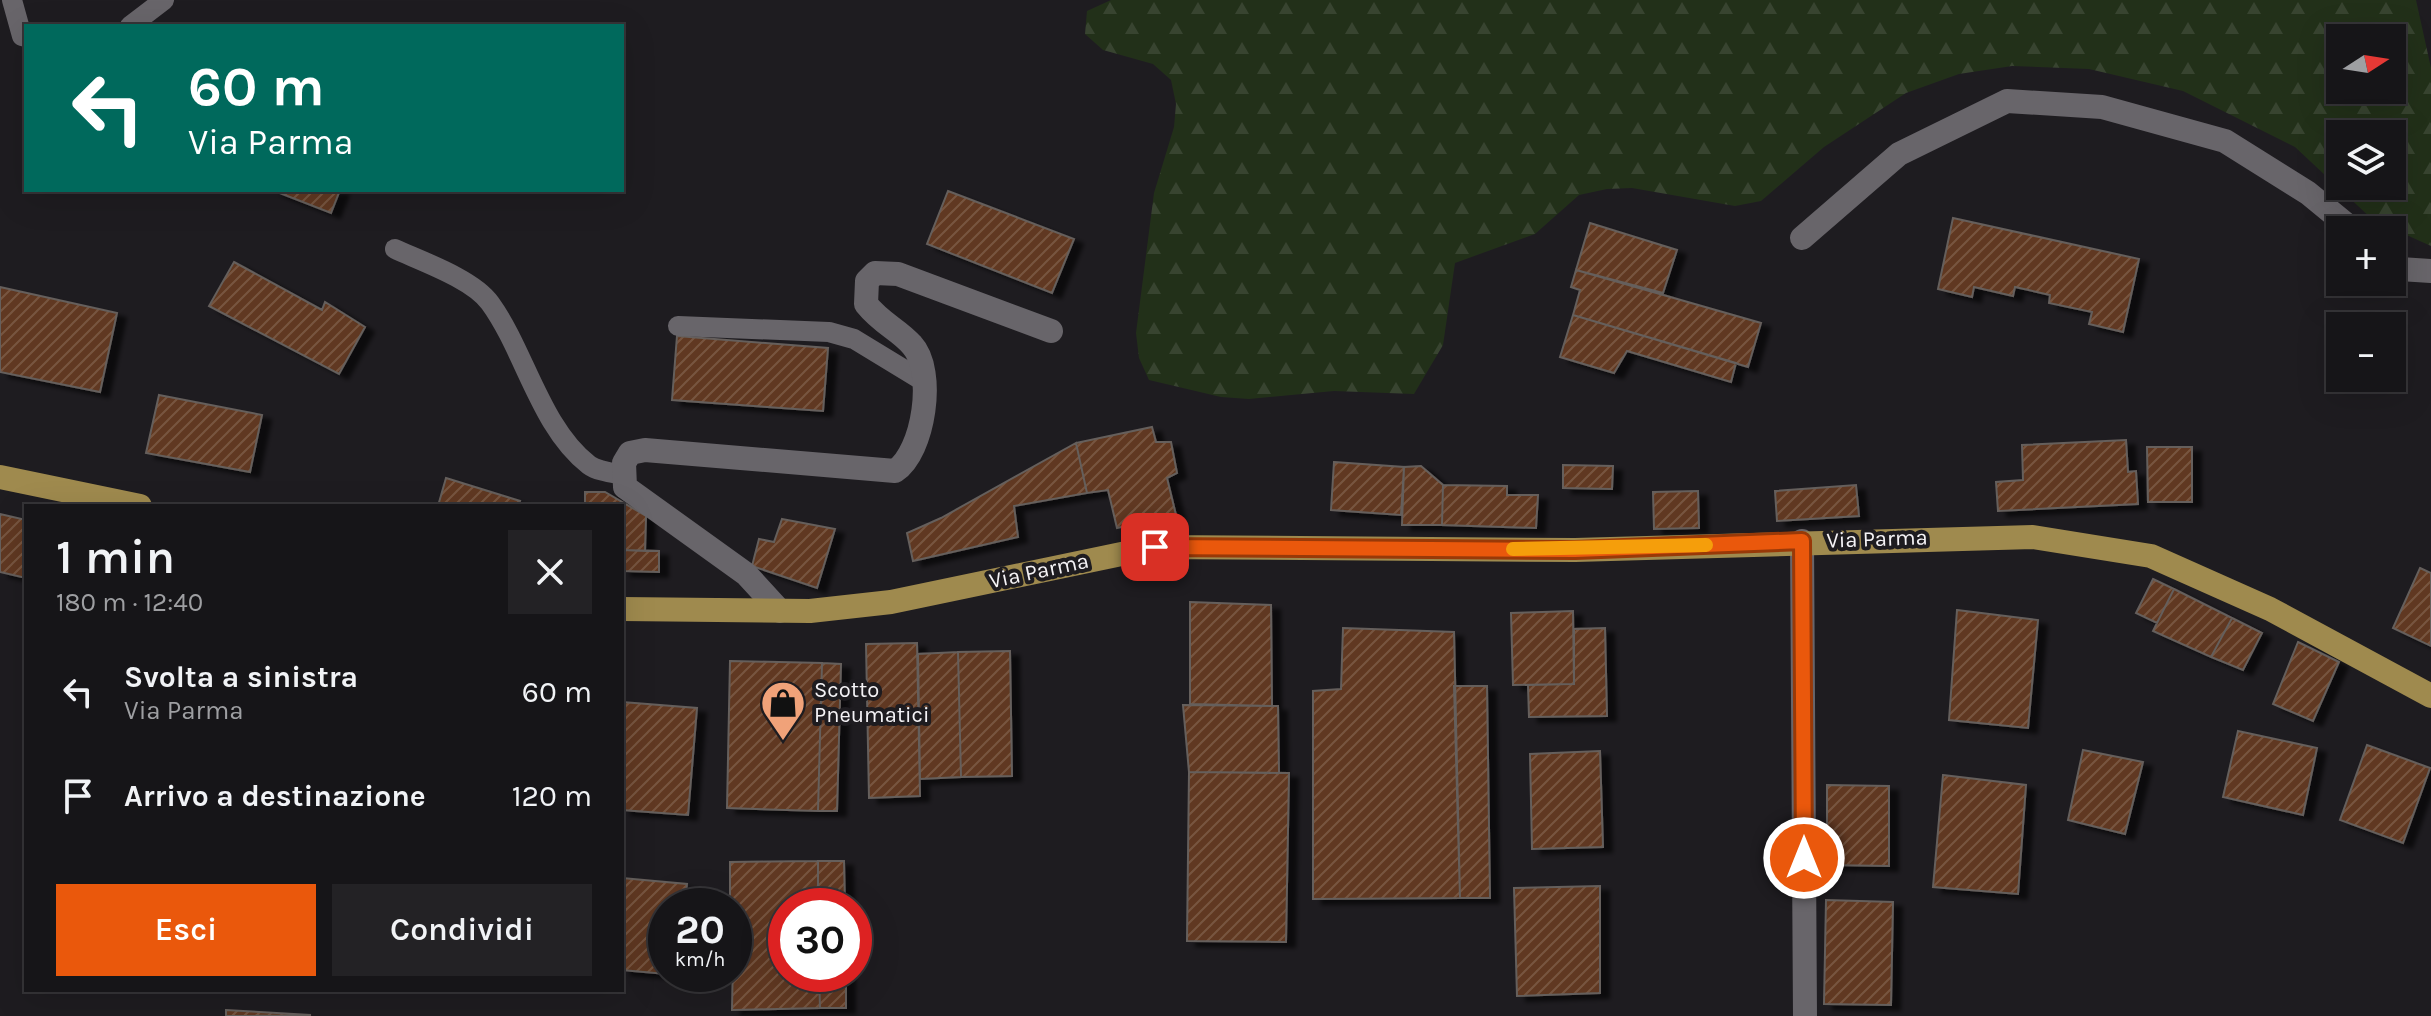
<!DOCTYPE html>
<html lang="it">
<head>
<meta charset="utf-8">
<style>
	:root { --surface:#161518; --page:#232225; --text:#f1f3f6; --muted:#9e9fa2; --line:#353437; --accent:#ea580c }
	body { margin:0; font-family:Karla,sans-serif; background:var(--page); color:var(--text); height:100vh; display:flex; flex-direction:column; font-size:30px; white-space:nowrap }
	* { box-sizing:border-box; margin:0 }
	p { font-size:26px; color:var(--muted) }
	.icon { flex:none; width:44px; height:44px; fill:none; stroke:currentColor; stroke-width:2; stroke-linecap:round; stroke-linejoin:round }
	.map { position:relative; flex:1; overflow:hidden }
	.drawer { position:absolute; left:24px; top:504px; width:600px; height:488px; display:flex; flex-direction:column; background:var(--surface); border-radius:0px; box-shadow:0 8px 32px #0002,0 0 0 2px var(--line) }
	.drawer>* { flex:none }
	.top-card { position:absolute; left:24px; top:24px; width:600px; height:168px; border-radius:0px; box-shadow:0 8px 32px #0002,0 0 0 2px var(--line); background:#00695c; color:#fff; overflow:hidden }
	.needle { width:52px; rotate:78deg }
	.buttons { position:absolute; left:2326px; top:24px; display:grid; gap:16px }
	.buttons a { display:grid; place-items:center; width:80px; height:80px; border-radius:0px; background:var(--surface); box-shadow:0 8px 32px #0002,0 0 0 2px var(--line); font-size:40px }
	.speed { position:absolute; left:648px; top:888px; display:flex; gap:16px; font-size:40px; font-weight:700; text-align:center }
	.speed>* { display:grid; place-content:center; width:104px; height:104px; border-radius:50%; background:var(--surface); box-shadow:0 8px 32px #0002,0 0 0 2px var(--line); line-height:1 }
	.speed small { font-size:20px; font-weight:400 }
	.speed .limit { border:12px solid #d22; background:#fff; color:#111 }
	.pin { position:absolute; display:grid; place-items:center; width:68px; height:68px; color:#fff; margin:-34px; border-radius:16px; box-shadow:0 4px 12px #0006 }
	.me { position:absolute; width:88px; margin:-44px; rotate:0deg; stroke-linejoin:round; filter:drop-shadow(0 0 6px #0008) }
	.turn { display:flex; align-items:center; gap:28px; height:168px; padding:0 32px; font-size:36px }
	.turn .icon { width:104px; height:104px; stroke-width:2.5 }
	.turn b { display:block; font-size:56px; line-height:68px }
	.round { display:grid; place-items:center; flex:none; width:84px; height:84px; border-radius:0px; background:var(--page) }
	.overview { display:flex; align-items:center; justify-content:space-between; height:136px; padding:0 32px }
	h1 { font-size:48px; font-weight:600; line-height:60px }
	.action { display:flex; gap:16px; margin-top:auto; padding:16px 32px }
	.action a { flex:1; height:92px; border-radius:0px; background:var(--accent); color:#fff; font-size:32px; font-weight:600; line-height:92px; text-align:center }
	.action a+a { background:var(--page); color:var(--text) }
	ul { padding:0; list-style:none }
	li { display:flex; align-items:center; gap:24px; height:104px; padding:0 32px }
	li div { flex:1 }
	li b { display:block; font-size:30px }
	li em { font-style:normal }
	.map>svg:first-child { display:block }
</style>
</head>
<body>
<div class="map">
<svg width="2431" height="1016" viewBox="0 0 2431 1016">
	<defs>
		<pattern id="forest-firs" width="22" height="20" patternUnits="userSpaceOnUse" patternTransform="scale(2)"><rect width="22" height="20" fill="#223019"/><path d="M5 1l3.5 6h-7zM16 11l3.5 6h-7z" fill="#384430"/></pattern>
		<pattern id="building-hatch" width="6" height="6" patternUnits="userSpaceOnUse" patternTransform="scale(2)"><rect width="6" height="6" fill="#603820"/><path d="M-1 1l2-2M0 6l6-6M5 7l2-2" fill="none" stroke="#775541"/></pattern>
		<filter id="shadow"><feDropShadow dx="9" dy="5" stdDeviation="2" flood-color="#0009"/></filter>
	</defs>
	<rect width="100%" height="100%" fill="#1e1c20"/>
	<path fill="url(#forest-firs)" fill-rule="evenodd" d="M1111,0H2416L2431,68V246L2373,220L2295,147L2183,91L2089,69L2012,66L1959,74L1906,93L1824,147L1761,201L1735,206L1632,188L1607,189L1579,195L1535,234L1455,263L1443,345L1414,394L1334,391L1249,399L1221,397L1149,380L1139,358L1136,333L1154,193L1174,127L1176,104L1171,80L1153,64L1103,50L1085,34L1087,11ZM2340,38H2392V90H2340ZM2340,134H2392V186H2340Z"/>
	<path fill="url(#building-hatch)" stroke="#655f5c" stroke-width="2" filter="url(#shadow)" d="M272,190H340L331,213Z
		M948,191L1074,239L1052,293L927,244Z
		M1953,218L2139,259L2123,332L2089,324L2092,312L2049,303L2050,295L2015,287L2013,296L1974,287L1972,297L1938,289Z
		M1590,223L1677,250L1663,293L1576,270Z
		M234,262L322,310L325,302L365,327L339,374L209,306Z
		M1576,270L1761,323L1748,367L1573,315L1580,290L1571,287Z
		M0,287L117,313L100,392L0,372Z
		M1573,315L1736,363L1731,382L1627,351L1614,373L1560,357Z
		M677,336L828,348L823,411L672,400Z
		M159,395L262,415L250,472L146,453Z
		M1152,427L1156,442H1171L1177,473L1167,478L1176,515L1117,528L1108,490L1087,493L1076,443Z
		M2126,440L2128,472L2136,471L2138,504L1998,511L1996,482L2023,480L2022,445Z
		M1076,443L1087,493L1014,506L1018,537L913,561L907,533L941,518Z
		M2147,447H2192V502H2148Z
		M1334,462L1404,467L1401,515L1331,510Z
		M1563,465L1613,466L1612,489L1563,488Z
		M1421,466L1443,485L1442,525H1402L1404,467Z
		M446,478L520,501L518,506H438Z
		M1443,485L1507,486V495H1538L1536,528L1442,525Z
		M1856,485L1859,516L1777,521L1775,491Z
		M1698,491L1699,528L1654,529L1653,492Z
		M585,492H605L646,516L645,551L622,550V506H585Z
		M0,514L26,520V578L0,572Z
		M782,519L835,529L817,588L752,566L759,539L774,542Z
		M622,550L659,551V572L622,571Z
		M2420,568L2431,573V646L2393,628Z
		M2153,579L2174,589L2157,623L2136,613Z
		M2174,589L2232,618L2211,657L2153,631Z
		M1190,602L1271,605L1272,706L1190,704Z
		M1957,610L2038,620L2028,728L1949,720Z
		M1573,611L1574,684L1513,685L1511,613Z
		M2232,618L2262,633L2243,670L2211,657Z
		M1343,628L1454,632L1460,898L1313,899V691L1341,689Z
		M1605,628L1607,716L1529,717L1528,685L1574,684V629Z
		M2298,642L2339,662L2313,721L2273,704Z
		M917,643L920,796L869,798L866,644Z
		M1010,651L1012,776L961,777L958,652Z
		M958,652L961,777L920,779L918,654Z
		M730,661L822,663L818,811L727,808Z
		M822,663L841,664L837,811H818Z
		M1454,686H1487L1490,898H1460Z
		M622,702L697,708L688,815L622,810Z
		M1183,705L1278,706L1279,773L1189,772Z
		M2238,731L2317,748L2303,815L2223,797Z
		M2367,745L2430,768L2403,843L2340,820Z
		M2083,750L2143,762L2125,834L2068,820Z
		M1600,751L1603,847L1532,849L1530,754Z
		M1189,772L1289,773L1286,942L1187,941Z
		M1943,775L2026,785L2018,894L1933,887Z
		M1827,785L1889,786V866L1827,865Z
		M818,861V906H786V974H819L820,1008L732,1010L734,906H730V862Z
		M818,861H844L845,906H818Z
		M622,878L687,884L685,906H666V974L622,970Z
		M1600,886V993L1517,996L1514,888Z
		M1826,900L1893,902L1891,1005L1824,1004Z
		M819,974H846V1008H820Z
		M226,1010L311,1015L226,1016Z"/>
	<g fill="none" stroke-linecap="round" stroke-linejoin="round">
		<path stroke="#68656a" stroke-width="20" d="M12,0L22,36L26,37
			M130,26L164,0
			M395,249C421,261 473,279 490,303C525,351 540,427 589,465C597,471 613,473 623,475
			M678,326L829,332L854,339L923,381"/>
		<path stroke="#68656a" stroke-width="24" d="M1802,238L1899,154L2007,101L2102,107L2225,141L2308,193L2353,230
			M2392,263L2400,269L2431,271
			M1802,541L1805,1016
			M780,611L746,574L625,487L624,463L630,453L645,450L895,471C924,452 936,371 912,345C898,329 882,324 866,304L867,281L875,273L898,274L1051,331"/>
		<path stroke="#9f8a4e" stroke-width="24" d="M0,477L140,506
			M622,609L810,611L891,602L1155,547L1575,550L2033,537L2151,556L2270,609L2431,696"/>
	</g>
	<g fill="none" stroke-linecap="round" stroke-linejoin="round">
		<g stroke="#983908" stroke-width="20">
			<path id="route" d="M1155,547L1575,550L1802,541L1804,858"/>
		</g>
		<use href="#route" stroke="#ea580c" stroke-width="14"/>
		<path stroke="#f59e0b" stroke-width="14" d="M1513,549L1706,545"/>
	</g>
	<defs>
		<g id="shop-pin" transform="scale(2.3)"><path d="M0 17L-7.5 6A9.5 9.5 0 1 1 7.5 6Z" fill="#f0a279" stroke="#1e1c20"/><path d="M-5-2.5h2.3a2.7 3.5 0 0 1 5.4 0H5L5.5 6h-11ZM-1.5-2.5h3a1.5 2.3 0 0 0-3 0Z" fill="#111"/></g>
	</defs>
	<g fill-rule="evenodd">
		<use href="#shop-pin" x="783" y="703"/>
	</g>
	<g text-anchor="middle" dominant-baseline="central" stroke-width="8" stroke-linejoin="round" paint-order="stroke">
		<g font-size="22" fill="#f5f3f6" stroke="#1e1c20">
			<text transform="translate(1877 539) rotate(-2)">Via Parma</text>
			<text transform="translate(1039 571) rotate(-12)">Via Parma</text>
		</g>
		<g font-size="22" fill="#f5f3f6" stroke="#1e1c20" text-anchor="start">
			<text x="814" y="690">Scotto<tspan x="814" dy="25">Pneumatici</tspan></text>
		</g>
	</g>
</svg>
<div class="buttons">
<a><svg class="needle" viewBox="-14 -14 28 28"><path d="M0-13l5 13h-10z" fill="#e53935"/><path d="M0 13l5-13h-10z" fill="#9e9fa2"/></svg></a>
<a><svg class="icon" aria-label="layers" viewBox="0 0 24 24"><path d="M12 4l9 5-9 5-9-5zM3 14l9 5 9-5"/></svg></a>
<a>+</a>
<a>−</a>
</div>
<div class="speed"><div>20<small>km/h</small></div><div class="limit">30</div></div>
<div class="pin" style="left:1155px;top:547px;background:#d93025"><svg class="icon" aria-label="arrive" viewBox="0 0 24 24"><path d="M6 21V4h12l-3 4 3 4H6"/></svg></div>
<svg class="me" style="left:1804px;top:858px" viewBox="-20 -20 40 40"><circle r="17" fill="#ea580c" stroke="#fff" stroke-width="3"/><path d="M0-11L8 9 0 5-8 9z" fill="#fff"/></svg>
<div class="top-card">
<div class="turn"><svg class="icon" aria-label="left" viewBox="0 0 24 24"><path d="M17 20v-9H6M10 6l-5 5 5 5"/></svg><div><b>60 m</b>Via Parma</div></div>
</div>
<section class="drawer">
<div class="overview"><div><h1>1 min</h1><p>180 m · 12:40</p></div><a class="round"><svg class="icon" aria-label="close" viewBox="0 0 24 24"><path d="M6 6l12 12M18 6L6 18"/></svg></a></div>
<ul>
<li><svg class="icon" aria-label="left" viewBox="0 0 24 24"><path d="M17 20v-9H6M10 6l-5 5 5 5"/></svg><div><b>Svolta a sinistra</b><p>Via Parma</p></div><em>60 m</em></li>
<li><svg class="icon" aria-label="arrive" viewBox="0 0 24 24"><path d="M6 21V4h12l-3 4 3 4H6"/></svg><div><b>Arrivo a destinazione</b></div><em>120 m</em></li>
</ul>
<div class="action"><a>Esci</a><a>Condividi</a></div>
</section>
</div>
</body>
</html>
